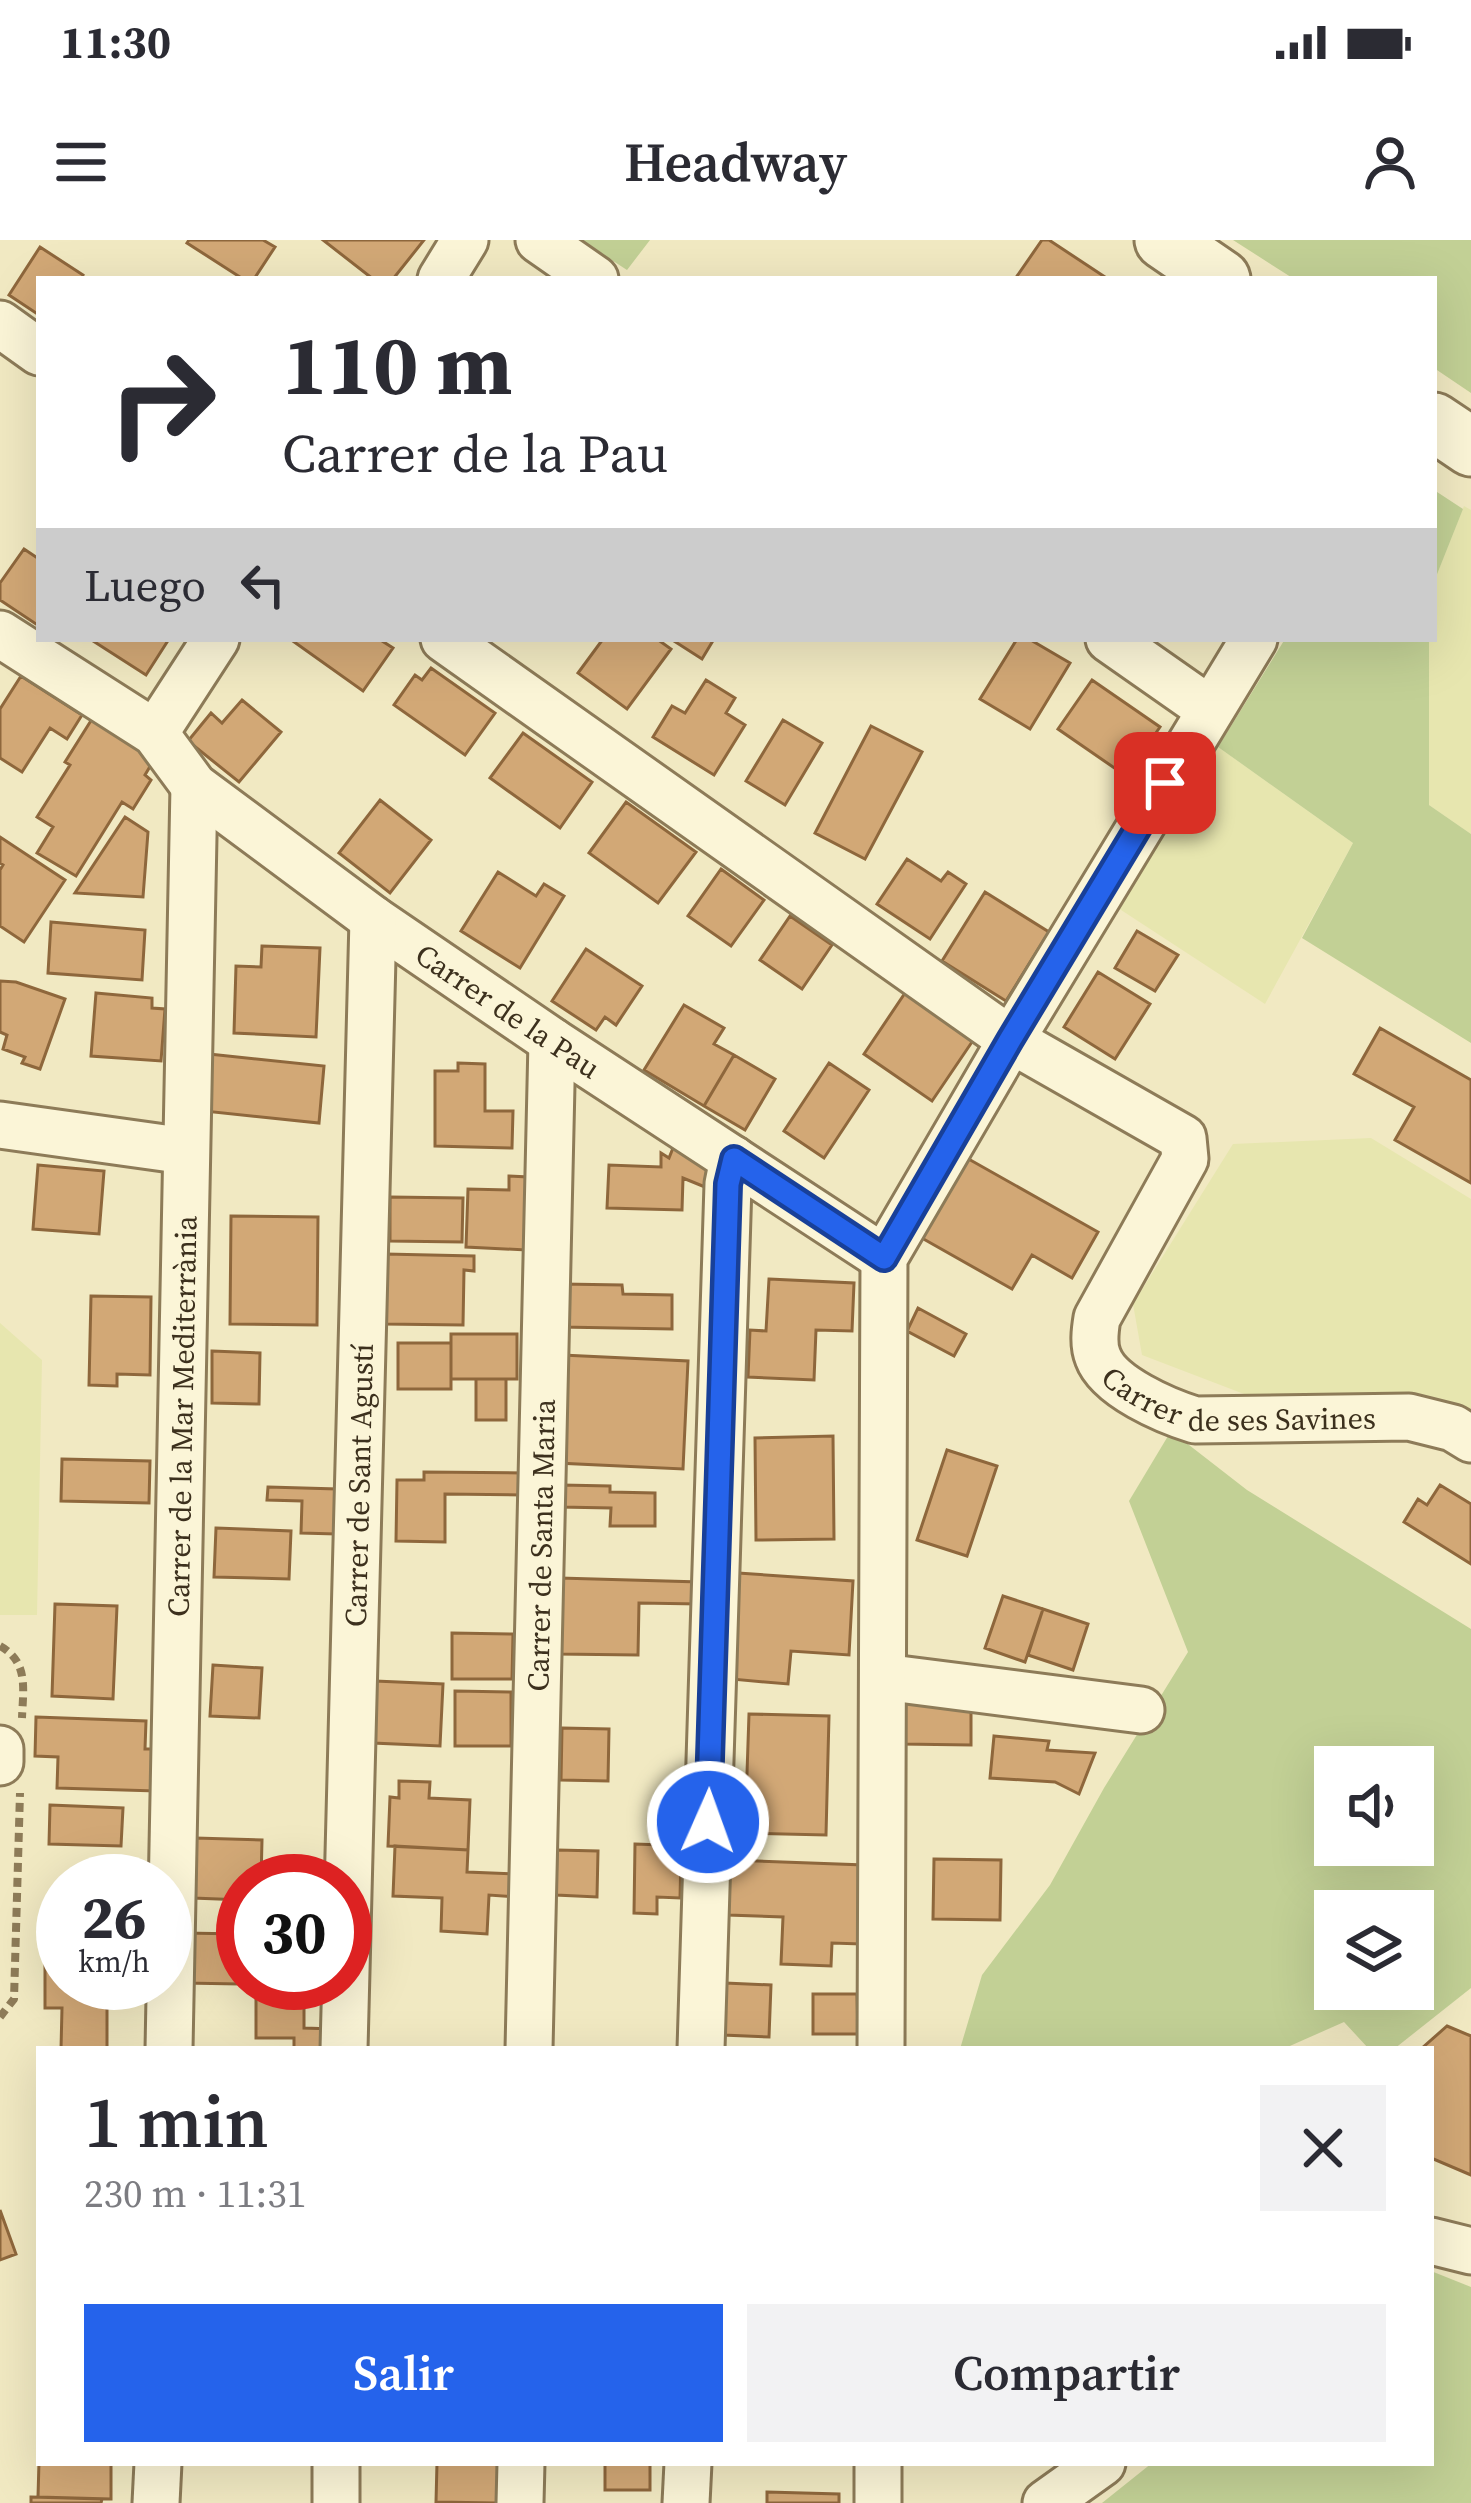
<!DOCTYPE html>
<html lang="es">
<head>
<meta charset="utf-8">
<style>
	:root { --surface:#fff; --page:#f2f2f3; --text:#2b2b33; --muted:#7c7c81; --accent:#2563eb }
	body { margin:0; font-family:"Source Serif 4",serif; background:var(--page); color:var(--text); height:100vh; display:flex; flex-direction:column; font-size:45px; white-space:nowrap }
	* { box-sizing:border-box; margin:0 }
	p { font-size:39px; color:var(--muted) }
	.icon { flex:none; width:66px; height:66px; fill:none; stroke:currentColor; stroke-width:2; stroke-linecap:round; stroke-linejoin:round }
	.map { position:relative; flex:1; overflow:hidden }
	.drawer { position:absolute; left:36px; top:1806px; width:1398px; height:420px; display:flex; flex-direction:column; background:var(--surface); border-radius:0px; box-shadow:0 12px 48px #0002 }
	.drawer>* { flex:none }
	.hud { position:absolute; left:36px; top:36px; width:1401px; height:366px; border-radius:0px; box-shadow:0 12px 48px #0002; background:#fff; color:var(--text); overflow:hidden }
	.controls { position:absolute; left:1314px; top:1506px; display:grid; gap:24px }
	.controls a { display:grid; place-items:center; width:120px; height:120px; border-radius:0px; background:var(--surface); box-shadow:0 12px 48px #0002; font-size:60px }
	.speed { position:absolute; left:36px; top:1614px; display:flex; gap:24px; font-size:60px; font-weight:700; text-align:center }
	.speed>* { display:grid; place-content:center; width:156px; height:156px; border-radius:50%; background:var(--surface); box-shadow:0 12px 48px #0002; line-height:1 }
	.speed small { font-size:30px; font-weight:400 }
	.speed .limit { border:18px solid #d22; background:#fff; color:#111 }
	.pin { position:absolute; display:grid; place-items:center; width:102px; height:102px; color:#fff; margin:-51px; border-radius:24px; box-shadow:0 6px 18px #0006 }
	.me { position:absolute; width:132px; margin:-66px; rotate:2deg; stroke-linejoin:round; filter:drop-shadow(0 0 9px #0008) }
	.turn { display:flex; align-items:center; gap:42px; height:252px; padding:0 48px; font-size:54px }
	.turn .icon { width:156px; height:156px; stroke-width:2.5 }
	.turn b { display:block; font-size:84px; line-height:102px }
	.then { display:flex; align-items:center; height:114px; padding:0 48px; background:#0003; gap:24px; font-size:45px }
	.round { display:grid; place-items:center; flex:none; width:126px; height:126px; border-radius:0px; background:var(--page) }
	.headline { display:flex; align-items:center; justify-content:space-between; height:204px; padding:0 48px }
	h1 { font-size:72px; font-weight:600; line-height:90px }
	.primary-button { display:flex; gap:24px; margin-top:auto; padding:24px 48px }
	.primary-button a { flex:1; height:138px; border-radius:0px; background:var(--accent); color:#fff; font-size:48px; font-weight:600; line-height:138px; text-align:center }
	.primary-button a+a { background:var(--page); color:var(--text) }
	.status { display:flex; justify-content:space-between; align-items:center; height:84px; padding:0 60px; background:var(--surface); direction:ltr }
	.status svg { height:33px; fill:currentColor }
	header { display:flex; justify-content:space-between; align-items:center; height:156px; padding:0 48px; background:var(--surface); font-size:54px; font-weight:600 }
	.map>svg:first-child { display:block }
</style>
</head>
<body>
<div class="status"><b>11:30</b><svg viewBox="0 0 49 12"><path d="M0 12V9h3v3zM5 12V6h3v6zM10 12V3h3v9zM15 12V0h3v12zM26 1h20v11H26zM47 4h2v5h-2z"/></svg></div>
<header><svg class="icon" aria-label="menu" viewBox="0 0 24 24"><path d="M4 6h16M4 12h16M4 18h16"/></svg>Headway<svg class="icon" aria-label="person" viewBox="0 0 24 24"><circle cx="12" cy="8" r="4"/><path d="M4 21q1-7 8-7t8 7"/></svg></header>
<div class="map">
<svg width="1471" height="2263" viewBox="0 0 1471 2263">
	<rect width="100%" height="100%" fill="#f1e9c2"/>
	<path fill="#e7e6af" d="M1464,266L1471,270V594L1429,565V399H1434V342Z
		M1218,507L1353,603L1265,764L1118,668Z
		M1371,898L1471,959V1172L1244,1154L1142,1115L1133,1064L1233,904Z
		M0,1083L42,1120L37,1375H0Z"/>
	<path fill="#c2d095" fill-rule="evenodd" d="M581,0H650L627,30Z
		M1233,0H1471V153L1434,128V39H1294Z
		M1434,250L1463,269L1434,342Z
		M1285,399H1429V565L1471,594V803L1302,698L1353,603L1218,507Z
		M1171,1191L1247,1250L1471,1389V1748L1394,1809H1369L1344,1782L1283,1809H960L982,1735L1050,1645L1104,1548L1188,1412L1129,1261ZM1335,1527H1413V1605H1335ZM1335,1671H1413V1749H1335Z
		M1431,2031L1471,2047V2263H1102L1152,2223H1431Z"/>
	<path fill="#d2a876" stroke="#8e673c" stroke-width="3" d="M189,0H263L275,7L254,39H243L187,3Z
		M323,0H424L393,39H373Z
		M1042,0H1049L1108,39H1015Z
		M40,7L83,35L81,39H39V75L9,55Z
		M24,309L39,319V386L0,360V343Z
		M90,399H169L146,435Z
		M290,399H379L393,408L363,451Z
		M603,399H657L671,409L627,469L578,433Z
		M676,399H714L702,419L674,401Z
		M1017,399H1029L1070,423L1030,489L980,459Z
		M431,428L495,473L465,515L394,465L415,435L422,440Z
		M21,436L82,475L67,499L50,488L22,532L0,518V469Z
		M706,440L735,458L726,473L745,485L714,535L653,497L672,466L685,473Z
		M1092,440L1160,487L1126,536L1058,489Z
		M242,460L281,492L239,542L188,501L211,473L222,483Z
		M92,479L155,518L145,535L151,540L133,569L122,562L76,636L37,613L53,587L37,577L70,525L65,522Z
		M783,480L822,503L785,565L746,541Z
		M871,486L922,512L865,619L815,593Z
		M523,493L592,542L560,588L490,538Z
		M380,560L431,600L390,653L339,613Z
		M626,562L696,612L658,663L589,613Z
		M125,577L148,592L143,657L75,653Z
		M0,597L65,640L24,702L0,686V630L3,625L0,623Z
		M907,619L941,641L948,632L966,644L930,699L877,664Z
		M721,629L764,660L731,706L688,676Z
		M498,632L536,656L544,644L564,656L520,728L461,691Z
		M985,652L1049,692L1006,761L942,721Z
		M790,676L832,705L802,749L760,720Z
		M51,682L145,690L142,740L48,733Z
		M1137,691L1178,715L1155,751L1115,728Z
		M262,706L320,708L316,797L234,793L236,726L261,727Z
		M586,709L642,746L616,785L605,777L596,790L552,761Z
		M1098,732L1150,764L1115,819L1064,787Z
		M0,741L16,742L65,759L40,829L22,823L25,817L3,809L7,795L0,792Z
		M96,753L152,758V768L165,769L161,821L91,816Z
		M905,753L974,799L932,861L864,814Z
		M684,765L724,788L714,804L734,815L704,866L644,830Z
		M1380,788L1471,840V943L1395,900L1414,867L1354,834Z
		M209,814L324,826L319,883L204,871Z
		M734,815L775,839L745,890L704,866Z
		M458,823L485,824V871H513L512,908L435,906V831H458Z
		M829,823L869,850L824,918L784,891Z
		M673,908L707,926L705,947L683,938L682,970L607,968L609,925L661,927V913L669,918Z
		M965,917L1098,992L1072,1038L1032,1015L1012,1049L920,997Z
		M38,925L104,931L99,994L33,989Z
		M509,936L528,937L526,1010L466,1007L468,949L509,950Z
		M390,957L463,958L462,1002L390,1001Z
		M231,976L318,977L317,1085L230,1084Z
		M385,1014L474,1016V1031L464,1030L463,1085L384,1084Z
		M769,1039L854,1043L852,1091L816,1090L814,1140L748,1137L750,1090L766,1091Z
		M562,1044L622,1045L623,1054L672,1055V1089L561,1087Z
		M91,1056L151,1057L150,1135L117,1134V1146L89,1145Z
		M918,1068L966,1094L954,1116L907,1091Z
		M451,1094H517V1139H451Z
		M398,1103H451V1149H398Z
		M212,1111L260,1113L259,1164L212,1163Z
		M562,1115L688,1121L683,1229L557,1223Z
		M476,1139H506V1180H476Z
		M833,1196L834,1299L756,1300L755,1198Z
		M947,1210L997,1226L967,1316L917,1300Z
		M62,1219L150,1221L149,1263L61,1261Z
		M424,1232L523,1233L522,1255L445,1254V1302L396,1301L397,1240H424Z
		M561,1245L610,1246V1252L655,1253V1286H610L611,1268L560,1267Z
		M1440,1245L1471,1264V1324L1404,1282L1418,1259L1427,1265Z
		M268,1247L337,1249L336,1294L301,1293L302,1261L267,1260Z
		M216,1288L291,1291L289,1339L214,1337Z
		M738,1333L853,1341L849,1415L791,1411L788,1444L731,1439Z
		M559,1338L700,1342L699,1364L639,1363L638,1415L557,1414Z
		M1003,1356L1043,1369L1025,1422L985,1408Z
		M55,1364L117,1366L113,1459L52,1456Z
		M1043,1369L1088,1384L1073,1430L1028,1415Z
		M452,1393L513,1394L512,1439H452Z
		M213,1425L262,1428L259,1478L210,1476Z
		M375,1441L443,1444L440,1506L373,1503Z
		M455,1451L511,1452V1506H455Z
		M901,1461L971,1462V1505L901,1504Z
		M749,1474L829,1476L826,1595L745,1593Z
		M36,1477L146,1481L145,1509H157L156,1551L57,1548L58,1517L35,1516Z
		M562,1488L609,1489L608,1541L561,1540Z
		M994,1496L1049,1501L1047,1510L1095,1513L1079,1554L1055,1542L990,1538Z
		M399,1541L430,1542L429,1558L470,1560L468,1610L388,1606L390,1557L399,1558Z
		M50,1565L123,1568L121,1606L49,1604Z
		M195,1598L262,1600L261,1641H243V1660L193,1658Z
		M635,1604L662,1605V1614L681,1615L680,1658L657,1657V1674L634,1673Z
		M395,1606L468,1610L467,1632L516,1634L515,1657L489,1655L487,1694L441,1691L442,1658L393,1656Z
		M557,1610L598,1611L597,1657L556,1655Z
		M934,1619L1001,1620L1000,1680L933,1679Z
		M730,1620L864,1625L861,1704L832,1703L831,1726L781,1724L783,1677L728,1675Z
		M184,1693L240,1694L239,1744L184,1743Z
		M45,1707H63V1743H98V1753L107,1752V1809H61L62,1768H45Z
		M256,1743H304V1788L333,1789V1809H294V1798H256Z
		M725,1743L771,1745L769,1797L723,1795Z
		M813,1754H857L858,1794H813Z
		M1447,1786L1471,1796V1935L1431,1918V1809H1421Z
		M0,1970L16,2014L0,2020Z
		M39,2222L111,2223V2259L38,2257Z
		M437,2223H498L497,2263L436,2262Z
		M605,2223H650V2250H605Z
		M767,2252L839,2254V2263H767Z
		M31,2257L102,2259L101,2263H31Z"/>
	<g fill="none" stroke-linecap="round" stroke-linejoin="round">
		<g stroke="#8d7b58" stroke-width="51">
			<g id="minor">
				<path d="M539,0L595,39"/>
				<path d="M441,39L465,0"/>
				<path d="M0,84L39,112"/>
				<path id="s1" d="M0,394L155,493L194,546L373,679L552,801L884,1018"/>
				<path id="s2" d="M444,399L1011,800L1183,898L1185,919L1097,1078C1095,1090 1093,1105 1098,1117C1109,1147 1166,1171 1195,1180L1409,1177L1453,1188L1471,1199"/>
				<path d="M1109,399L1209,469"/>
				<path d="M155,493L216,399"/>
				<path d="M0,885L186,911"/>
				<path d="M883,1437L1141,1470"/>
				<path d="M0,1509V1522"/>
				<path id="s3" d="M169,1809L194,546"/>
				<path id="s4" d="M344,1809L373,679"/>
				<path id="s5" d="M529,1809L552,801"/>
				<path d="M701,1809L728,944L733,919"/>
				<path d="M881,1809L884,1018L1011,800L1254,399"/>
				<path d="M1431,2001L1471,2011"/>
				<path d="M336,2223V2263"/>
				<path d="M156,2263L158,2223"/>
				<path d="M520,2263L521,2223"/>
				<path d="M686,2263L688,2223"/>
				<path d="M878,2263V2223"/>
				<path d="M1046,2263L1102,2223"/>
			</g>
		</g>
		<g stroke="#8d7b58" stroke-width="63">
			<path id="tertiary" d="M1164,0L1221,39
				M1434,182L1471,207"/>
		</g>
		<path stroke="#8d7b58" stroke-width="8" stroke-dasharray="9 6" stroke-linecap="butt" d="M0,1406C29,1422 23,1449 22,1478
			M0,1777L14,1759L20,1553"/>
		<use href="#minor" stroke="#fbf5d7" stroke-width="45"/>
		<use href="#tertiary" stroke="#fbf5d7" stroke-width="57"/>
	</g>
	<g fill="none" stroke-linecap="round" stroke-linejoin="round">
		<g stroke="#184099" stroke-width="30">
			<path id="route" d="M708,1582L728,944L734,919L884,1018L1010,800L1165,543"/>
		</g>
		<use href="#route" stroke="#2563eb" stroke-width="21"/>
	</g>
	<g text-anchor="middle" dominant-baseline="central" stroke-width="12" stroke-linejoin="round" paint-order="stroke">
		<g font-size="30" fill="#3c301d" stroke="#f8f2d3">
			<text stroke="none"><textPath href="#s1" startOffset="636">Carrer de la Pau</textPath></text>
			<text stroke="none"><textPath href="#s2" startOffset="1293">Carrer de ses Savines</textPath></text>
			<text stroke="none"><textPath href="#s3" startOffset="633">Carrer de la Mar Mediterrània</textPath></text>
			<text stroke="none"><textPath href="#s4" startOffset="564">Carrer de Sant Agustí</textPath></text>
			<text stroke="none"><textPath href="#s5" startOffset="504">Carrer de Santa Maria</textPath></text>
		</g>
	</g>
</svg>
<div class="controls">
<a><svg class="icon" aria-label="sound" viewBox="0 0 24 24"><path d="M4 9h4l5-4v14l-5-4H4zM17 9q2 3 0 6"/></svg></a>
<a><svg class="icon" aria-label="layers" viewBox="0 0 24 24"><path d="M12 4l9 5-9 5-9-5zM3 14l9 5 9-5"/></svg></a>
</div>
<div class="speed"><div>26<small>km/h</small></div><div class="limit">30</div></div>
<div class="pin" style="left:1165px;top:543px;background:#d93025"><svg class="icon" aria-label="arrive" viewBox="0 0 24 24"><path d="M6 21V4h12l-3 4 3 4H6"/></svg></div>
<svg class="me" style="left:708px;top:1582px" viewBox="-20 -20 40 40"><circle r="17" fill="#2563eb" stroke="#fff" stroke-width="3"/><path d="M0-11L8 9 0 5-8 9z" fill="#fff"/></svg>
<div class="hud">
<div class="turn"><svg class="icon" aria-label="right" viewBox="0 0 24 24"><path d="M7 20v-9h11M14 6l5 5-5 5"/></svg><div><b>110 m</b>Carrer de la Pau</div></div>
<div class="then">Luego<svg class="icon" aria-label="left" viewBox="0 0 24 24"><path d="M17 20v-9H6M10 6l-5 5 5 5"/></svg></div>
</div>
<section class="drawer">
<div class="headline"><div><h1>1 min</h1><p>230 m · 11:31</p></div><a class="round"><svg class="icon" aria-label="close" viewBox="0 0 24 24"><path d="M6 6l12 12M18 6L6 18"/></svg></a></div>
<div class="primary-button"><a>Salir</a><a>Compartir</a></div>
</section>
</div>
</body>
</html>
